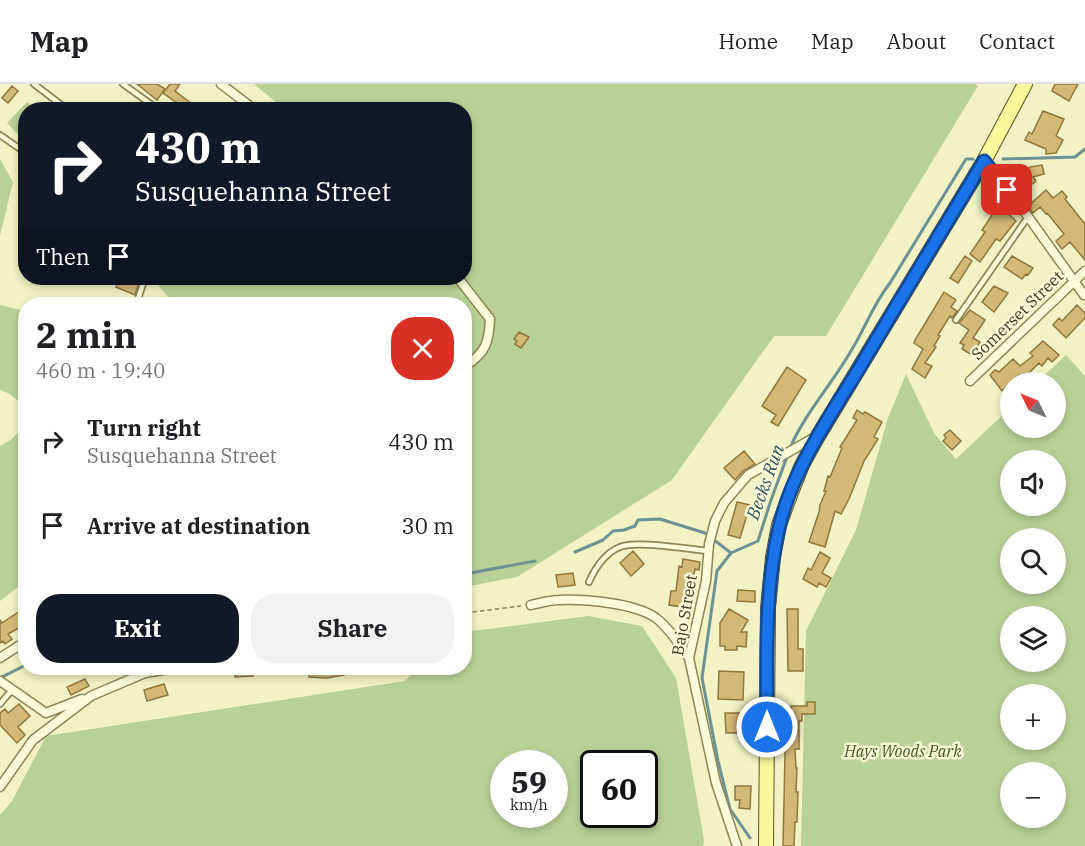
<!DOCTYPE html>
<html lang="en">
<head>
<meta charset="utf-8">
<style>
	:root { --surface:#fff; --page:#f2f2f2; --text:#202124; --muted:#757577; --line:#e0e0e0; --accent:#111827 }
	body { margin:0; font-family:"IBM Plex Serif",serif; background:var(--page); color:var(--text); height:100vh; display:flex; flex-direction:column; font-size:22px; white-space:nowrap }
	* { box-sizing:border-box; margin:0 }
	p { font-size:20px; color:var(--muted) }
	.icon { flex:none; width:33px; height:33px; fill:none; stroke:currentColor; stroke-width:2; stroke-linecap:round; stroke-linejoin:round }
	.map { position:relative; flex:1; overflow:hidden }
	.side { position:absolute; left:18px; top:213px; width:454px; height:378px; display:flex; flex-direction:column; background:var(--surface); border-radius:24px; box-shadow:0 3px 9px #0003 }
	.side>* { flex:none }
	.guide { position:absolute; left:18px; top:18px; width:454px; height:183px; border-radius:24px; box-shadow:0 3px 9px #0003; background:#111827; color:#fff; overflow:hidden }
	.needle { width:39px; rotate:313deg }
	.controls { position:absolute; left:1000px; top:288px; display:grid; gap:12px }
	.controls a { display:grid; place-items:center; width:66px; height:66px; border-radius:50%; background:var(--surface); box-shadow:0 3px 9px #0003; font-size:30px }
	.speed { position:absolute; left:490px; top:666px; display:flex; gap:12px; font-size:30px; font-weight:700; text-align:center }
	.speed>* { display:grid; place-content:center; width:78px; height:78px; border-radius:50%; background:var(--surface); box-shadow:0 3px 9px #0003; line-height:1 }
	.speed small { font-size:15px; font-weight:400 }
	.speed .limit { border:3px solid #111; border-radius:9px; background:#fff; color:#111 }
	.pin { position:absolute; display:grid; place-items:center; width:51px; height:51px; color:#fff; margin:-26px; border-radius:12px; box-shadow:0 3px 9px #0006 }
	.me { position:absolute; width:66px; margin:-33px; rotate:0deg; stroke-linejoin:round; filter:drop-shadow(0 0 4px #0008) }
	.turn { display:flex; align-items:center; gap:21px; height:126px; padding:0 18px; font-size:27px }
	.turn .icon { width:78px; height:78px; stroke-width:2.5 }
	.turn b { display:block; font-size:42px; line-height:51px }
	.then { display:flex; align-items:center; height:57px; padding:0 18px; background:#0003; gap:12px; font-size:22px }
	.round { display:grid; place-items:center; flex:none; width:63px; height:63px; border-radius:24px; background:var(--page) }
	.overview { display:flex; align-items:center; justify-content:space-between; height:102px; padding:0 18px }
	h1 { font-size:36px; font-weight:700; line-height:45px }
	.cta { display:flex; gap:12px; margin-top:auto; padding:12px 18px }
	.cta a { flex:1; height:69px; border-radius:24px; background:var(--accent); color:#fff; font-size:24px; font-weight:700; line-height:69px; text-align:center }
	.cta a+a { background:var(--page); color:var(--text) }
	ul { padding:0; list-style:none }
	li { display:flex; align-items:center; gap:18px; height:84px; padding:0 18px }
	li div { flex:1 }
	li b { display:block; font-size:22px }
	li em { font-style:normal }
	header { display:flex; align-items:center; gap:36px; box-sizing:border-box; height:84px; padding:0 30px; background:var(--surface); border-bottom:2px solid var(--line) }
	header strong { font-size:28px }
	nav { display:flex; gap:33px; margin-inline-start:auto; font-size:21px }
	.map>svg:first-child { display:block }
</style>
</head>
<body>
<header>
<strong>Map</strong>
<nav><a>Home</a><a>Map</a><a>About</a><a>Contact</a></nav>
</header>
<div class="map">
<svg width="1085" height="762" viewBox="0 0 1085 762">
	<rect width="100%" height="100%" fill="#f2f2c4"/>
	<path fill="#b9d197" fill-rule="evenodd" d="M254,0H975L978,2L826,252H774L672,396L517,493L465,503V220H174L152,194H465V26L284,25Z
		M27,18L36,25L26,26L25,58L7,39Z
		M0,75L13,98L0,152Z
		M0,221L25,227V323L10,310L0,306Z
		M1066,271L1085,292V762H801L806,547L856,446L888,334L906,290L934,349L956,375L1011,323V344H1056V298H1037ZM1011,376H1056V422H1011ZM1011,454H1056V500H1011ZM1011,532H1056V578H1011ZM1011,610H1056V656H1011ZM1011,688H1056V734H1011Z
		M25,341V506L19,502L0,517V362L12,355Z
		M588,532L642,542L676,594L704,756L703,762H0V731L12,717L46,652L405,597L418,584H465V548ZM504,680H555V730H504ZM594,680H645V730H594Z"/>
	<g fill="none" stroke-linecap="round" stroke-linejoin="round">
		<path stroke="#6c9294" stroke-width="3" d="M1003,75L1075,73L1085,65
			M790,364C805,329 832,300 851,267C866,243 872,222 890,199L966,75H973
			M575,468L603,456L613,447L624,446L635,442L638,436L660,435L705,449L731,469
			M465,490L535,477
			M0,594L26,581
			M750,754L730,725L718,677L702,594L717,487L731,469L758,457L771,416L788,370"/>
	</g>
	<path fill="#d3b977" stroke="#90773c" stroke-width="1.5" d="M137,0H157L165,5L157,16Z
		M170,0H180L175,7L200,26H172L177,19L163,9Z
		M1055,0H1078L1069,17L1052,7Z
		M12,2L18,7L8,19L2,14Z
		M1043,27L1064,35L1056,52L1063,56L1056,69L1046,70V65L1025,56L1029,48L1032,50Z
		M1042,81L1044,90L1033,93L1036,97L1020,109L1011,97L1030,83Z
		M1046,106L1053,114L1062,107L1067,113L1065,115L1085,140V176L1070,158L1062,165L1056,157L1064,150L1047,129L1046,130L1040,123L1033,129L1028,122Z
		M993,116L1016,137L1000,157L996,155L980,178L970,170L985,148L982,146L994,128L988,122Z
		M965,172L972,177L958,199L950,194Z
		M1012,172L1033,184L1028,191L1026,190L1022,195L1004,183Z
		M120,194H127L139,199L135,211L116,203Z
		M994,202L1008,209L994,228L982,218Z
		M944,208L956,216L951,223L957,227L952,234L950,232L938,251L940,252L934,262L936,263L925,279L932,282L925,294L912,285L923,265L914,259L915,256Z
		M1077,221L1085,229V234L1066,254L1053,241L1059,234L1062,237Z
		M970,226L985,236L973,254L980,258L972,271L962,265L964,261L960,259L969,246L959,239Z
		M519,248L529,253L521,264L515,260L517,257L514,255Z
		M1043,257L1059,271L1052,278L1048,274L1042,282L1039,279L1024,294L1022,291L1020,293L1019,291L1002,307L990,291L995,286L999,288L1013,275L1020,282L1033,272L1030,269Z
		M787,283L806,296L778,342L771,338L776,331L762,322Z
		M857,326L863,330L865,328L882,338L874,353L878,355L864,377L849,415L841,430L835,427L825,463L809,458L819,428L820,421L826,407H824L828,392L830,393L842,364L840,363L857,336L853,334Z
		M950,346L961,357L952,366L943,357L946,354L944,351Z
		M744,367L755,380L743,387L735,396L724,384Z
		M737,418L750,421L740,454L728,451Z
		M633,467L644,480L631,492L620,479Z
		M820,468L830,474L822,489L831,494L826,503L819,499L817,503L803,495L808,484L811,486Z
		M683,475L700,478L699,486L695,485L689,524L669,521L671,507H676L679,482L682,483Z
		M573,489L575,501L558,503L556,491Z
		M738,506L755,507V518L737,517Z
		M26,523V540L8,550L12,555L5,560L3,557L0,559V536L2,539Z
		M729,525L748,536L741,548H747L746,563L737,562V566H725V562H720V539Z
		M787,525H798V565H803V587H788Z
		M234,584H253V592L235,593Z
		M310,584H343L344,591L327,594L309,593Z
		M719,587L744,588L743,616L718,615Z
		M85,595L89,602L71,611L67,603Z
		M164,600L168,611L147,617L144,606Z
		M807,618H815V630H802V637H799V665H795L796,684H797L796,708H798L797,738H795L794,762H783L786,626H791V622H807Z
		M19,620L30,632L18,643L25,651L17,659L0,641V629L5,625L8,629Z
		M725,629H745V635H749V644H745V649H726Z
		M735,702H751L750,725L739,724L740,716H735Z"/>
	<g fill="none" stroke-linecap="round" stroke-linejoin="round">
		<g stroke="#8e8658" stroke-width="8">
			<path id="service" d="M34,0L68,26
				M123,0L159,26
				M0,51L26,69
				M138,215L145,194
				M956,236L1028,133
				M589,498C596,482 609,463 628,461C648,458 688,465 709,467
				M0,620L12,606"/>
		</g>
		<g stroke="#8e8658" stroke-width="11">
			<path id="minor" d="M221,0L255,26
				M984,77L1019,120L1084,211
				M458,194L490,235C489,258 486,269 465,282
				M970,297L1085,187
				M531,521C540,519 550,516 559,516C585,515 635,519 656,534C669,544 680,561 689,574
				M0,574L26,557
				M0,597L46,629L82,615
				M0,703L33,656L91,612L145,589L175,584
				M737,762L716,699L689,574L706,497L709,460L715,437L724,419L748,391L817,352"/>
		</g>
		<g stroke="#5c512d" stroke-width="16">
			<path id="primary" d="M766,762L768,524L773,473L779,441L790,411L802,381L818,352L984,77L1025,0"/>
		</g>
		<path stroke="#8e8658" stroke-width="1.5" stroke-dasharray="4.5 3" stroke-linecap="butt" d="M465,529L521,522"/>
		<use href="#service" stroke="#fbfcd8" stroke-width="4.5"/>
		<use href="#minor" stroke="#fbfcd8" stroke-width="8"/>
		<use href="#primary" stroke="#f8f799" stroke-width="14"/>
	</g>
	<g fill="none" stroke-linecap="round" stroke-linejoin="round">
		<g stroke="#114b97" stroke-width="15">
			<path id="route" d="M767,643C767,577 764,509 779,444C792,386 829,334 860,283C901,214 943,145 984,77L1007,106"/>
		</g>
		<use href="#route" stroke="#1a73e8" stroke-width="10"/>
	</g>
	<g text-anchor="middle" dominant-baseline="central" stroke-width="5" stroke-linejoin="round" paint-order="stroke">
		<g font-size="16" fill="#3d371e" stroke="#f8f8d4">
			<text transform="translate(1017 231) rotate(-44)">Somerset Street</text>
			<text transform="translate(684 531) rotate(-80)">Bajo Street</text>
		</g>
		<g font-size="16" font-style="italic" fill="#3c5b22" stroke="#f8f8d4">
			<text x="903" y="667">Hays Woods Park</text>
		</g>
		<g font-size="18" font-style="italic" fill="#2c525e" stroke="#f8f8d4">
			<text transform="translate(765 398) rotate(-70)">Becks Run</text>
		</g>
	</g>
</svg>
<div class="controls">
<a><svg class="needle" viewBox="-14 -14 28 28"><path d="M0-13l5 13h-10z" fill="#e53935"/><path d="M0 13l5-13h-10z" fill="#757577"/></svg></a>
<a><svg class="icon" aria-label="sound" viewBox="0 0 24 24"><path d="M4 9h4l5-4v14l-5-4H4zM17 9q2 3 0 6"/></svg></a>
<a><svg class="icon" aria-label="search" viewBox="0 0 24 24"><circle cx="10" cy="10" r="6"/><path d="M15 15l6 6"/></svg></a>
<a><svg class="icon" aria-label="layers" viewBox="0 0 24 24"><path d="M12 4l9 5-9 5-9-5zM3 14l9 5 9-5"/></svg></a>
<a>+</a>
<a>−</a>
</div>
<div class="speed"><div>59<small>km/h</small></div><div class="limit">60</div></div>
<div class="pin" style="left:1007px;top:106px;background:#d93025"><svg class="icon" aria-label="arrive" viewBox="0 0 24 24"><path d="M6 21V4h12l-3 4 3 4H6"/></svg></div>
<svg class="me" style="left:767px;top:643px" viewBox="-20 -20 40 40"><circle r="17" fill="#1a73e8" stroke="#fff" stroke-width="3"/><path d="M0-11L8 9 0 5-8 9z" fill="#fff"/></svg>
<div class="guide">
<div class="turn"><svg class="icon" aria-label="right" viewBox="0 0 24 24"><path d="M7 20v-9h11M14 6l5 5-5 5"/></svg><div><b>430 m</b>Susquehanna Street</div></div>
<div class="then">Then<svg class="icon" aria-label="arrive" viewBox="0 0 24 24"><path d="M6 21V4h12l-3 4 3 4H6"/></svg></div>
</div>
<section class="side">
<div class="overview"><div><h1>2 min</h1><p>460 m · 19:40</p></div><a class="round" style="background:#d93025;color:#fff"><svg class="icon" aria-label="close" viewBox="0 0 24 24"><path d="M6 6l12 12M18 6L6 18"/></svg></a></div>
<ul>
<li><svg class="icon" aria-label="right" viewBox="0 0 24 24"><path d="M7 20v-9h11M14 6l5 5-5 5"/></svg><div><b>Turn right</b><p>Susquehanna Street</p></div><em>430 m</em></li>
<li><svg class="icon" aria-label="arrive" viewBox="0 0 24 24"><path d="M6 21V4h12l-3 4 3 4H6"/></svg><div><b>Arrive at destination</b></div><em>30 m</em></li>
</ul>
<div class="cta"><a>Exit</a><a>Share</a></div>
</section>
</div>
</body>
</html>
